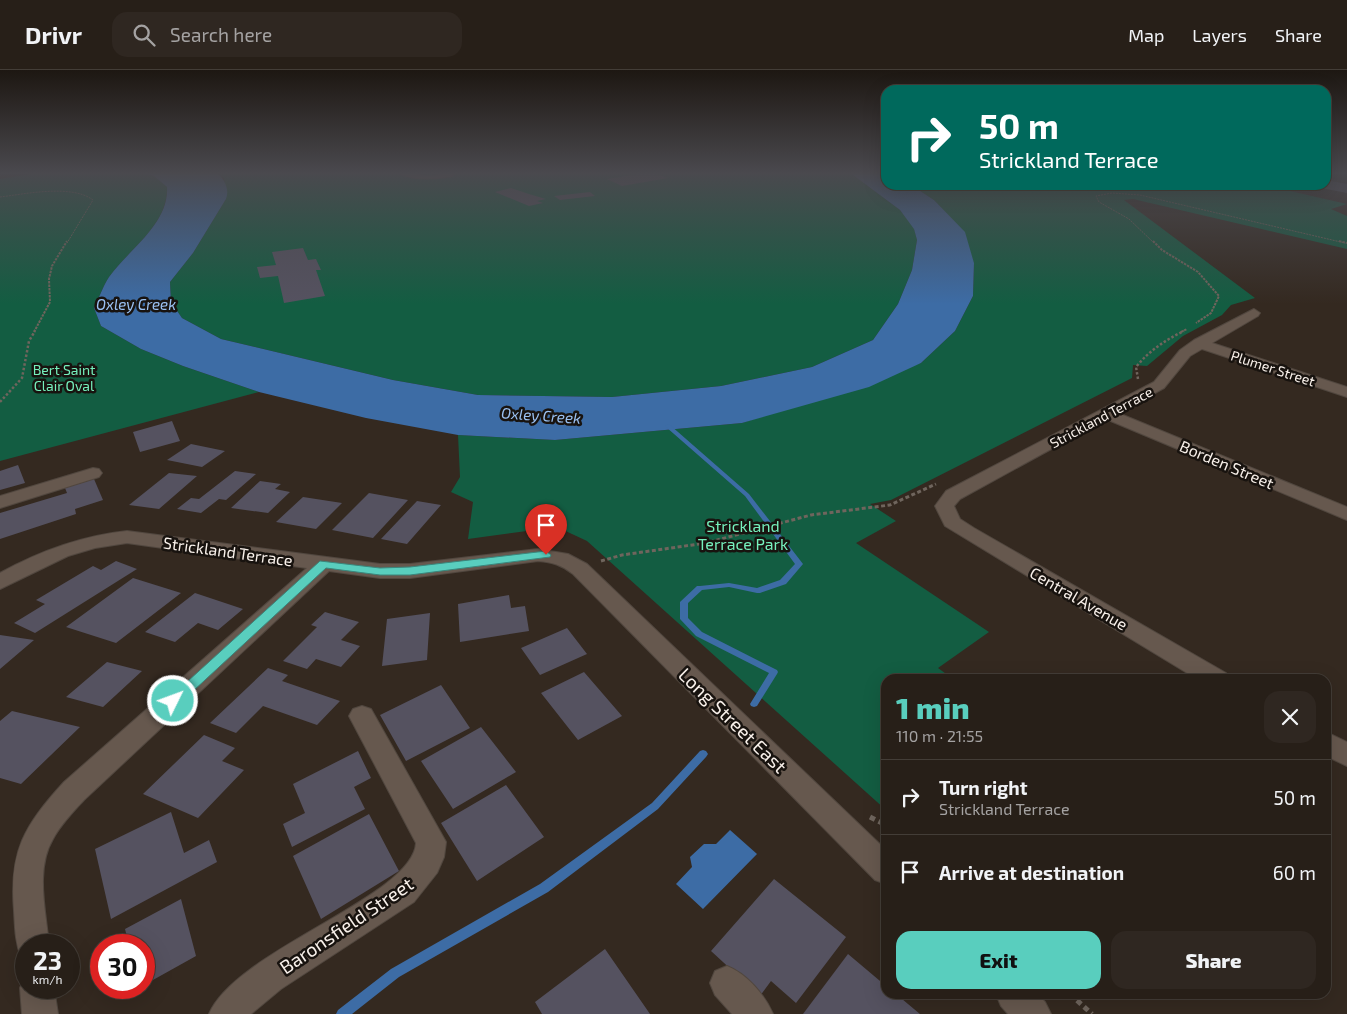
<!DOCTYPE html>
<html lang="en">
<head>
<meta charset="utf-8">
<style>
	:root { --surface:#271f18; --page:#2f2721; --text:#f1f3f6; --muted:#a4a2a2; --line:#433d37; --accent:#59cebe }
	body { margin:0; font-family:"Exo 2",sans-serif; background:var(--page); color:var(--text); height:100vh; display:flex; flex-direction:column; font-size:19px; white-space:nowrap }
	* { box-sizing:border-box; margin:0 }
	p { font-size:16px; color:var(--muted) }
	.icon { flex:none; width:28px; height:28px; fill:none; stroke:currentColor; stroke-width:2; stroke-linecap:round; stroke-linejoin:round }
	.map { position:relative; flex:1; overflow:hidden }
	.side { position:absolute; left:881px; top:604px; width:450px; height:325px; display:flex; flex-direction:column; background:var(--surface); border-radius:15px; box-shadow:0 5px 20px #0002,0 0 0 1px var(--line) }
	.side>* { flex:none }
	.guide { position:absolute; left:881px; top:15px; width:450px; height:105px; border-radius:15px; box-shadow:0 5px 20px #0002,0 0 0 1px var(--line); background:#00695c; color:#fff; overflow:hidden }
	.speed { position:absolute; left:15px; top:864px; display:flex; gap:10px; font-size:25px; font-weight:700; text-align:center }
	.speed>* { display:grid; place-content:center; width:65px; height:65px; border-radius:50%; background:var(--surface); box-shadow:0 5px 20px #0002,0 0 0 1px var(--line); line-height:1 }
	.speed small { font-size:12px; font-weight:400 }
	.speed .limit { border:8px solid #d22; background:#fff; color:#111 }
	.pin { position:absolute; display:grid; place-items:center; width:42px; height:42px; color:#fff; margin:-51px -21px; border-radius:50% 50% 50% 0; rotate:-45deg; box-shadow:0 0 5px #0007 }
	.pin .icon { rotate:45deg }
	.me { position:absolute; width:55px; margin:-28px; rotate:48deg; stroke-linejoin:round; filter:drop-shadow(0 0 4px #0008) }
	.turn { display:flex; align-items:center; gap:18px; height:105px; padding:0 15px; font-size:22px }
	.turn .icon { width:65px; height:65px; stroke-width:2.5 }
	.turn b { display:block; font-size:35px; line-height:42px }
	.round { display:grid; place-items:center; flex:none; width:52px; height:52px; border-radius:15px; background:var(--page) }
	.headline { display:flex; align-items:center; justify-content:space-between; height:85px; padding:0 15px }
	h1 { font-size:30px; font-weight:800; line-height:38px; color:var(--accent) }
	.primary-button { display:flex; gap:10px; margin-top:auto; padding:10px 15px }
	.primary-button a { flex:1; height:58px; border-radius:15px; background:var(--accent); color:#111; font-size:20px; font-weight:800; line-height:58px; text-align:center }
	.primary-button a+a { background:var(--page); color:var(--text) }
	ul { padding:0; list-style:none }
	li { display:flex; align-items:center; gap:15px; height:75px; padding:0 15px; border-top:1px solid var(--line) }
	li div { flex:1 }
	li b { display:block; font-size:19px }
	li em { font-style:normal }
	header { display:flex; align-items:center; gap:30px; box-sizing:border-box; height:70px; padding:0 25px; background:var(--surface); border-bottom:1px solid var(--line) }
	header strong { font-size:24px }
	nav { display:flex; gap:28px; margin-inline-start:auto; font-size:18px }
	.search { width:350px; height:45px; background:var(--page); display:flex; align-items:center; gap:12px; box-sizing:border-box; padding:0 18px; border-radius:15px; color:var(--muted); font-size:19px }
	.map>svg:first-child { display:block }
</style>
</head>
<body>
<header>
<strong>Drivr</strong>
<div class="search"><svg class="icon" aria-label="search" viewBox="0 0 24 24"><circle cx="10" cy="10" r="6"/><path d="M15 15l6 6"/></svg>Search here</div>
<nav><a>Map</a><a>Layers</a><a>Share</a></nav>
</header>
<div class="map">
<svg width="1347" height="944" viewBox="0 0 1347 944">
	<rect width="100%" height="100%" fill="#342920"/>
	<path fill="#135d42" d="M43,102H138L154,106L167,117C168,155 129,179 109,207C103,216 99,228 94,238L101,256L141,279L183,296L259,322L0,391V109Z
		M216,102H849L900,140L914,158L917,170L912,200L898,234L873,270L812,297L721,316L612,327L478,325L393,310L221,269L182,248L171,232L170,212L193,183L226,129L224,108Z
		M911,115H1263L1347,134L1331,139L1347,146V179L1133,129L1124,130L1255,228L1231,235L1222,245L1183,266L1147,296L1133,295L1132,308L891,430L870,434L896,451L856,473L989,562L938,598L953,609H886V740L587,471L557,457L468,469L473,432L451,422L460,407L458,365L555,370L742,353L921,293L955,261L973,226L974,194L964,162L934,130Z"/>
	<path fill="#3d6ca5" d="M138,102H216C224,108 230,119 226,129L193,183L170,212L171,232L182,248L221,269L393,310L478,325L612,327L721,316L812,297L873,270L898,234L912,200L917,170L914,159L900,140L849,102H886V115H911L934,130L965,162L974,193L973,226L955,261L921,293L869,317L742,353L555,370L458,365L366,348L259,322L183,296L141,279L101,256L94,238C99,228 103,216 109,207C129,179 169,154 167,117L154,106Z
		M730,760L757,784L703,839L676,814L692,797L690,787L704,774H716Z"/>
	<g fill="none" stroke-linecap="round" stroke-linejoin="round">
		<path fill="#3d6ca5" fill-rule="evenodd" d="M668,354L670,355L749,424L803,494L786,514L760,523H757L729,517L702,520L688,533V548L702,562L777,600L778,602L777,604L757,636L754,637L751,636L750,634L769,603L696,566L680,549V532L697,516H700L729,513L757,518L780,510L795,494L745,426L666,357L665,356Z
			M703,680L706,681L708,684L706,687L658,739L548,822L399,907L352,944H336L338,940L391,899L540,814L652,733L700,681Z"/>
	</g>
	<path fill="#555260" d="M650,102L668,108L622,116L607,109Z
		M1326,110L1347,114V123L1311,116L1326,115Z
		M511,118L529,124L546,129L537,131L543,133L529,136L495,122Z
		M590,122L595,126L560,130L554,126Z
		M303,178L308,190L316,189L321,200H316L325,226L284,233L278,206L260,208L257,197L276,195L272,182Z
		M172,351L180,371L140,382L133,362Z
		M191,374L225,381L202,397L167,390Z
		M18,395L25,413L0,420V401Z
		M235,401L256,404L226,430L219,429L201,443L177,439L191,428L199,429Z
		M169,403L197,406L159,439L129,435Z
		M94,409L103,430L75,439L76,444L0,469V443L67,423L65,418Z
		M260,411L281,414L275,419L290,422L268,443L231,438Z
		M369,423L408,430L373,468L332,460Z
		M303,427L342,433L316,459L276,452Z
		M417,431L441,435L407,474L381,469Z
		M116,491L137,499L35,563L14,553L45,534L36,530L93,496L101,500Z
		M133,508L181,523L116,573L66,557Z
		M195,523L243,539L218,560L198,553L175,572L145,562Z
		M509,525L511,538L525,536L529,561L460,572L458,534Z
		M325,542L359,552L341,570L360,576L341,597L316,589L307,599L283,591L317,557L311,555Z
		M430,543L427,590L382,596L387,549Z
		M567,558L587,584L540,605L521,578Z
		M0,565L34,570L0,599Z
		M107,592L142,601L103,637L66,627Z
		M268,598L288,605L282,611L340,631L317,655L263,636L236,663L210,653Z
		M584,602L622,646L578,670L541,623Z
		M441,615L470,658L406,691L380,645Z
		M12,641L80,657L21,714L0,708V651Z
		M481,657L516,702L453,739L421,691Z
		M204,665L235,678L222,691L244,700L198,748L143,724Z
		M358,681L371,708L354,717L365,739L292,777L283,754L305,743L293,714Z
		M506,715L544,767L477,811L441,753Z
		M171,742L184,783L209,770L217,792L111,849L95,779Z
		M369,744L399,801L321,849L293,786Z
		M774,809L846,867L796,933L771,911L760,926L711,881Z
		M181,829L196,886L144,915V875H129L125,859Z
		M605,879L650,944H542L535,932Z
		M848,884L886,916V924H896L920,944H803Z"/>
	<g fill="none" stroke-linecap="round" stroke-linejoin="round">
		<g stroke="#51473f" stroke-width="2">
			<path id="lane" d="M396,102L431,106L456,102L452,106C435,109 412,111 396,102Z"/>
		</g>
		<g stroke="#51473f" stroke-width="2">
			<path id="street" d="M1254,239L1260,243L1258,246L1212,273L1347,317V327L1202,279L1190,286L1164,318L1118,343L1347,437V450L1106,349L960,429L954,436L960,449L974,458L1226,603L1229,609H1197L945,456L935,436L946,421L1154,312L1180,280L1194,270Z
				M93,398L99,399L102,403L99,407L0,438V426Z
				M127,461L380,494H410L538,479L568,484L587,494L886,780V814L875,810L573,504C562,495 552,492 538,491L410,508H380L329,501L84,730C73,742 61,754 53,769C35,799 46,842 49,875H26V889L21,887C15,872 15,857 14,841C9,781 24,756 64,712L307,498L127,473L95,478L68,486L0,519V503C40,481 81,466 127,461Z
				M362,636L371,639L446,772L444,787L437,803L414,832L281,919L251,944H209C236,880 413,827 416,773L349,646L353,639Z
				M1326,662L1347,672V696L1326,686Z
				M727,896C747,904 764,924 773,944H732L715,925L710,913L715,901Z
				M26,905V918H54L58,944H22L20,918Z
				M996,924H1037L1045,932L1051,944H1008L1001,936Z"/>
		</g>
		<path stroke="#6f655d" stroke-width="1" stroke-dasharray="2 1" stroke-linecap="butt" d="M0,127C25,124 72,114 93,130L67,173
			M1154,173L1129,149L1099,132L1096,126L1112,123L1140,125L1345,173"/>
		<path stroke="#6f655d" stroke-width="2" stroke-dasharray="2.5 1" stroke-linecap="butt" d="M1153,171L1162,180L1198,202L1219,226L1211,243L1196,253
			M1339,171L1347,173
			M34,262L50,232L49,209L52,196L67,171
			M1181,262L1187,259"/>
		<path stroke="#6f655d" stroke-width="2.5" stroke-dasharray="2.5 2" stroke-linecap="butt" d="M1138,309L1136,297C1149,281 1165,270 1184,261
			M0,332L22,308L29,271L35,261"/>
		<path stroke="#6f655d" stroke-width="3" stroke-dasharray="4 2.5" stroke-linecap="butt" d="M601,491L622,485L706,473L811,445L890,435L936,414"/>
		<path stroke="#6f655d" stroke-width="5" stroke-dasharray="5.5 4" stroke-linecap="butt" d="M870,747L886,755
			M1070,924L1092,944"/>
		<use href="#lane" fill="#66584e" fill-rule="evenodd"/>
		<use href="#street" fill="#66584e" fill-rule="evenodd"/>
	</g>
	<linearGradient id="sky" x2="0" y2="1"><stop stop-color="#1d1712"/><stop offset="0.44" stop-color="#4a494e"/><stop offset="1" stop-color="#4a494e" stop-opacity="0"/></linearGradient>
	<rect width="1347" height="234" fill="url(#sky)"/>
	<path fill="#59cebe" stroke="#3a867c" d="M546,481L551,485L550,487L410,505H380L326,498L178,635H168L166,631L320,491L380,498L410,497Z"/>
	<g text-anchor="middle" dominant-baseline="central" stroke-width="5" stroke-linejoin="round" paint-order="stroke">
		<g font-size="14" fill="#f8f0ea" stroke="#18130f">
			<text transform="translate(1273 298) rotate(18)">Plumer Street</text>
			<text transform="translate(1101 347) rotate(-28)">Strickland Terrace</text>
		</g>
		<g font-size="14" fill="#76f1bd" stroke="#18130f">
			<text x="64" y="299">Bert Saint<tspan x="64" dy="16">Clair Oval</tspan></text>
		</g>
		<g font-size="15" font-style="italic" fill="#9bc2f3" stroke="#18130f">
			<text x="136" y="234">Oxley Creek</text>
			<text transform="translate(541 345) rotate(4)">Oxley Creek</text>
		</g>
		<g font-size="16" fill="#f8f0ea" stroke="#18130f">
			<text transform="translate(1227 394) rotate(23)">Borden Street</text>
			<text transform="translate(228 481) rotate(8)">Strickland Terrace</text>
			<text transform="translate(1079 528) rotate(30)">Central Avenue</text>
		</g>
		<g font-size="16" fill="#76f1bd" stroke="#18130f">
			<text x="743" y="455">Strickland<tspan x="743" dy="18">Terrace Park</tspan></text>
		</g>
		<g font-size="19" fill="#f8f0ea" stroke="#18130f">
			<text transform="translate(733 650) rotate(44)">Long Street East</text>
			<text transform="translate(346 855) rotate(-34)">Baronsfield Street</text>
		</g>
	</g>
</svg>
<div class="speed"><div>23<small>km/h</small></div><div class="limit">30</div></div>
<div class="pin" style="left:546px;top:485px;background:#d93025"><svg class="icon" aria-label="arrive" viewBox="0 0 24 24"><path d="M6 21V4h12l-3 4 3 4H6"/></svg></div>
<svg class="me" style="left:173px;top:631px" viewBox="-20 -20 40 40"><circle r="17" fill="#59cebe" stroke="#fff" stroke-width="3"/><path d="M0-11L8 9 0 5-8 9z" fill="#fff"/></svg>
<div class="guide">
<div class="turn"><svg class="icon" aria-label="right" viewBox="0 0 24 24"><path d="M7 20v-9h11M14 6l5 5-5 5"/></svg><div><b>50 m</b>Strickland Terrace</div></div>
</div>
<section class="side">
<div class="headline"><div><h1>1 min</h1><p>110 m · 21:55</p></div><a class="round"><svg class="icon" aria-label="close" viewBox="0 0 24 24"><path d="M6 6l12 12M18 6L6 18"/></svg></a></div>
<ul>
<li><svg class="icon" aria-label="right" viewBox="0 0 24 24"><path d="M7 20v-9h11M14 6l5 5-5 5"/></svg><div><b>Turn right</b><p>Strickland Terrace</p></div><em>50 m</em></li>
<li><svg class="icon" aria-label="arrive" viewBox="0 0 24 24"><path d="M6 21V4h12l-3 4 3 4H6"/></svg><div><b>Arrive at destination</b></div><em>60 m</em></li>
</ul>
<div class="primary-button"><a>Exit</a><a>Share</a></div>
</section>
</div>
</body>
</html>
